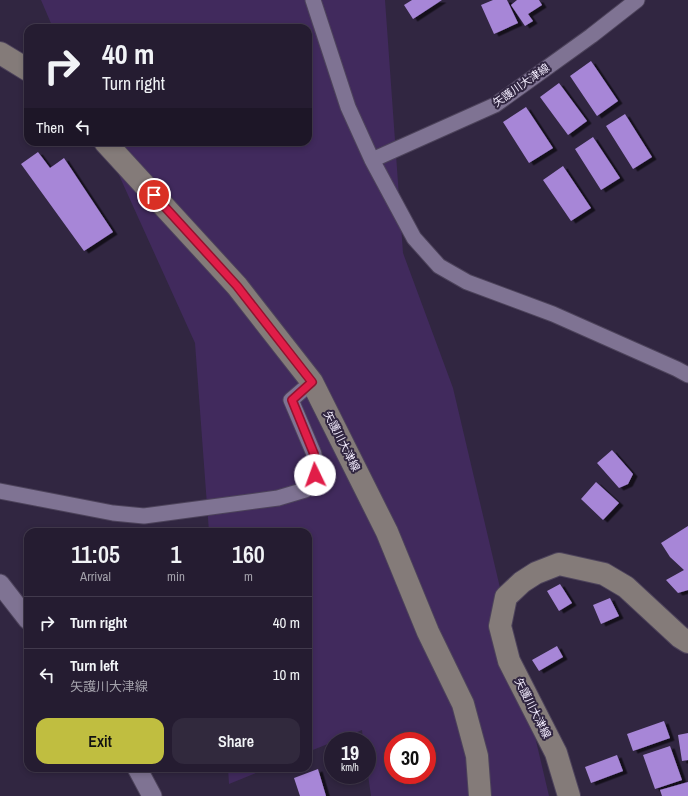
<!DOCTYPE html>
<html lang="en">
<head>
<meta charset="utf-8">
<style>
	:root { --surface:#251c31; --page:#31293d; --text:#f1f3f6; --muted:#a3a1ab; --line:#423a4d; --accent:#c0be40 }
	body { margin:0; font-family:"Archivo Narrow","Noto Sans JP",sans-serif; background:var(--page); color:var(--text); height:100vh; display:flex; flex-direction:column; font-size:15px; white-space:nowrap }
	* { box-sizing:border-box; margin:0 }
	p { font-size:13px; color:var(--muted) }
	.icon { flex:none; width:22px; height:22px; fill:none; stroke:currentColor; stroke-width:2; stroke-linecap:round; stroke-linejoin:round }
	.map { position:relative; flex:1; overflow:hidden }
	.panel { position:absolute; left:24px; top:528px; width:288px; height:244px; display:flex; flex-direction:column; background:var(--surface); border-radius:12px; box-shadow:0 2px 6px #0003,0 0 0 1px var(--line) }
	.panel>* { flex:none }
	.banner { position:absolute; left:24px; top:24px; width:288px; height:122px; border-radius:12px; box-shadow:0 2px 6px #0003,0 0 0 1px var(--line); background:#251c31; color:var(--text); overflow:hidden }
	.speed { position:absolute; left:324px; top:732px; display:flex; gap:8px; font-size:20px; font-weight:700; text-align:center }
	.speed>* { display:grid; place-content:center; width:52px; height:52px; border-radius:50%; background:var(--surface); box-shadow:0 2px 6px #0003,0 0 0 1px var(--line); line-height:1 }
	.speed small { font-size:10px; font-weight:400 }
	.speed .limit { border:6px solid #d22; background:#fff; color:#111 }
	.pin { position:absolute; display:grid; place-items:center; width:34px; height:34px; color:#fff; margin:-17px; border:2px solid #fff; border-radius:50%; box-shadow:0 1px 4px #0007 }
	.me { position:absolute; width:44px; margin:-22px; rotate:357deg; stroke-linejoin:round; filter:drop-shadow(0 0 3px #0008) }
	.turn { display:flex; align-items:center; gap:14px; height:84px; padding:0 12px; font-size:18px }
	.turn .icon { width:52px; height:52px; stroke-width:2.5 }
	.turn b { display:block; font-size:28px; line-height:34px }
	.then { display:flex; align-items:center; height:38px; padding:0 12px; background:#0003; gap:8px; font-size:15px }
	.eta { display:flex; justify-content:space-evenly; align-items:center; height:68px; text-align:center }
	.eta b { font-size:24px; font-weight:600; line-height:28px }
	.button { display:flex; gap:8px; margin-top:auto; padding:8px 12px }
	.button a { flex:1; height:46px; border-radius:12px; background:var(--accent); color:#111; font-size:16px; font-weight:600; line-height:46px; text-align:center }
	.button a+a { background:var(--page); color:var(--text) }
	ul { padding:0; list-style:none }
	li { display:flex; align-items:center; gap:12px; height:52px; padding:0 12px; border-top:1px solid var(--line) }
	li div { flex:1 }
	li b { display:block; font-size:15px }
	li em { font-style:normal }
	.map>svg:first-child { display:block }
</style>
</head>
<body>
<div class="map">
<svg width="688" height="796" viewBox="0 0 688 796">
	<defs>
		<filter id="shadow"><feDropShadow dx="4.5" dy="2.5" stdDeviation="0" flood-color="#0009"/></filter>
	</defs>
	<rect width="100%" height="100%" fill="#312641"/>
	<path fill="#412a5d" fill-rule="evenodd" d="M41,0H385L403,253L453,388L549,796H371L367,768V741H363L362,730L308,752V532H209L195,343L104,142H308V28H53ZM393,741H427V775H393Z
		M228,768H268L229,784Z"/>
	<path fill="#a786d7" filter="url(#shadow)" d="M412,0H442L413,19L404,5Z
		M493,0H507L518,23L494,34L481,5Z
		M517,0H539L542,5L528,14L533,21L525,26L511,5Z
		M591,61L618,101L597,116L570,76Z
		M559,83L587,121L568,135L540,97Z
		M526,107L553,148L529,163L503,122Z
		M625,114L652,157L633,169L606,126Z
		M593,137L620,178L601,190L575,149Z
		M38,152L50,168L64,158L113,232L84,251L21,164Z
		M563,166L591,208L571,221L543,180Z
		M612,450L633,474L628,484L619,488L597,463Z
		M596,482L619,503L603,520L581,499Z
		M688,526V590L678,593L666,580L684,570L670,557L661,543Z
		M560,584L572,603L559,611L547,591Z
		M610,598L619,616L601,624L593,605Z
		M557,646L563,657L539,671L532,660Z
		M664,721L670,738L633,751L627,734Z
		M688,733V760L682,761L678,735Z
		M670,746L682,780L655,789L643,755Z
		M617,755L623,771L591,783L585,767Z
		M318,769L326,796H300L294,778Z
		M688,782V796H662L660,790Z"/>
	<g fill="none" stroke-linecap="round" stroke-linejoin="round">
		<g stroke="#4d435b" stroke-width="17">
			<path id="minor" d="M313,0L348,107L372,160L414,238L439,266L467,282L553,314L677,369L688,375
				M372,160L495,105L591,36L637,0
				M0,491L113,513L144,516L278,498L305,490L315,475L314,454L291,400L312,382"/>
		</g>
		<g stroke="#4d435b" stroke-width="21">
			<path id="tertiary" d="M0,584L28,620
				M137,768L152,796"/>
		</g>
		<g stroke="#4d435b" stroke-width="24">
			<path id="secondary" d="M0,53L28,70
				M105,142L237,286L312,382L387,532L428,632L463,704L477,756L480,796
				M569,796L556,753L509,661L500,626L506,597L522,582L536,573L559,564L604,574L626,587L680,637L688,642"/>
		</g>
		<use href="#minor" stroke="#7f7393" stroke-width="15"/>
		<use href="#tertiary" stroke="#7f7393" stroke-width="19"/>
		<use href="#secondary" stroke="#847b79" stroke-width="22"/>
	</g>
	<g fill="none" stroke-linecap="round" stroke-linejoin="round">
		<g stroke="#92132f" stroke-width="10">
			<path id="route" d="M154,195L237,286L312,382L292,400L314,454L315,475"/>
		</g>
		<use href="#route" stroke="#e11d48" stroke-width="7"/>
	</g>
	<g text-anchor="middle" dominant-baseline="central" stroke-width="4" stroke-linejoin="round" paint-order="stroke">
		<g font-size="11" fill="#f3ecfe" stroke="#312641">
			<text transform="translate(521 85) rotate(-35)">矢護川大津線</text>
			<text transform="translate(342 441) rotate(63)">矢護川大津線</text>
			<text transform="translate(533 708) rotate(63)">矢護川大津線</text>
		</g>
	</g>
</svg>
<div class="speed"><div>19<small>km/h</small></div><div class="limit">30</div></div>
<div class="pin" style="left:154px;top:195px;background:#d93025"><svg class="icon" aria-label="arrive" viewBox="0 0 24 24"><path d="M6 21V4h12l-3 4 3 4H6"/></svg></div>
<svg class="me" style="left:315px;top:475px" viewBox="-20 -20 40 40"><circle r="19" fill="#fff"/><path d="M0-13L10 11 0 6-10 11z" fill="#e11d48"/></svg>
<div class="banner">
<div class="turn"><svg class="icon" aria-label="right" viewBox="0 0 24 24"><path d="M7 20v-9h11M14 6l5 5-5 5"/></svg><div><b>40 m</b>Turn right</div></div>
<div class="then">Then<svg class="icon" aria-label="left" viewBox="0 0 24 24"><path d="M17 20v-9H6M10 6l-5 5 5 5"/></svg></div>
</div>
<section class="panel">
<div class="eta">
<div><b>11:05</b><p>Arrival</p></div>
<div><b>1</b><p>min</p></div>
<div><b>160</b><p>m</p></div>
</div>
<ul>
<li><svg class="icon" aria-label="right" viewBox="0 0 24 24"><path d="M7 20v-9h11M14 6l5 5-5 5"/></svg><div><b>Turn right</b></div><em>40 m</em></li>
<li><svg class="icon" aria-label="left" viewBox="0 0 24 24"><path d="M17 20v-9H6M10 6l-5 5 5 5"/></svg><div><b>Turn left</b><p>矢護川大津線</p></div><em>10 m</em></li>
</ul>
<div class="button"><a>Exit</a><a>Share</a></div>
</section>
</div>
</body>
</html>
